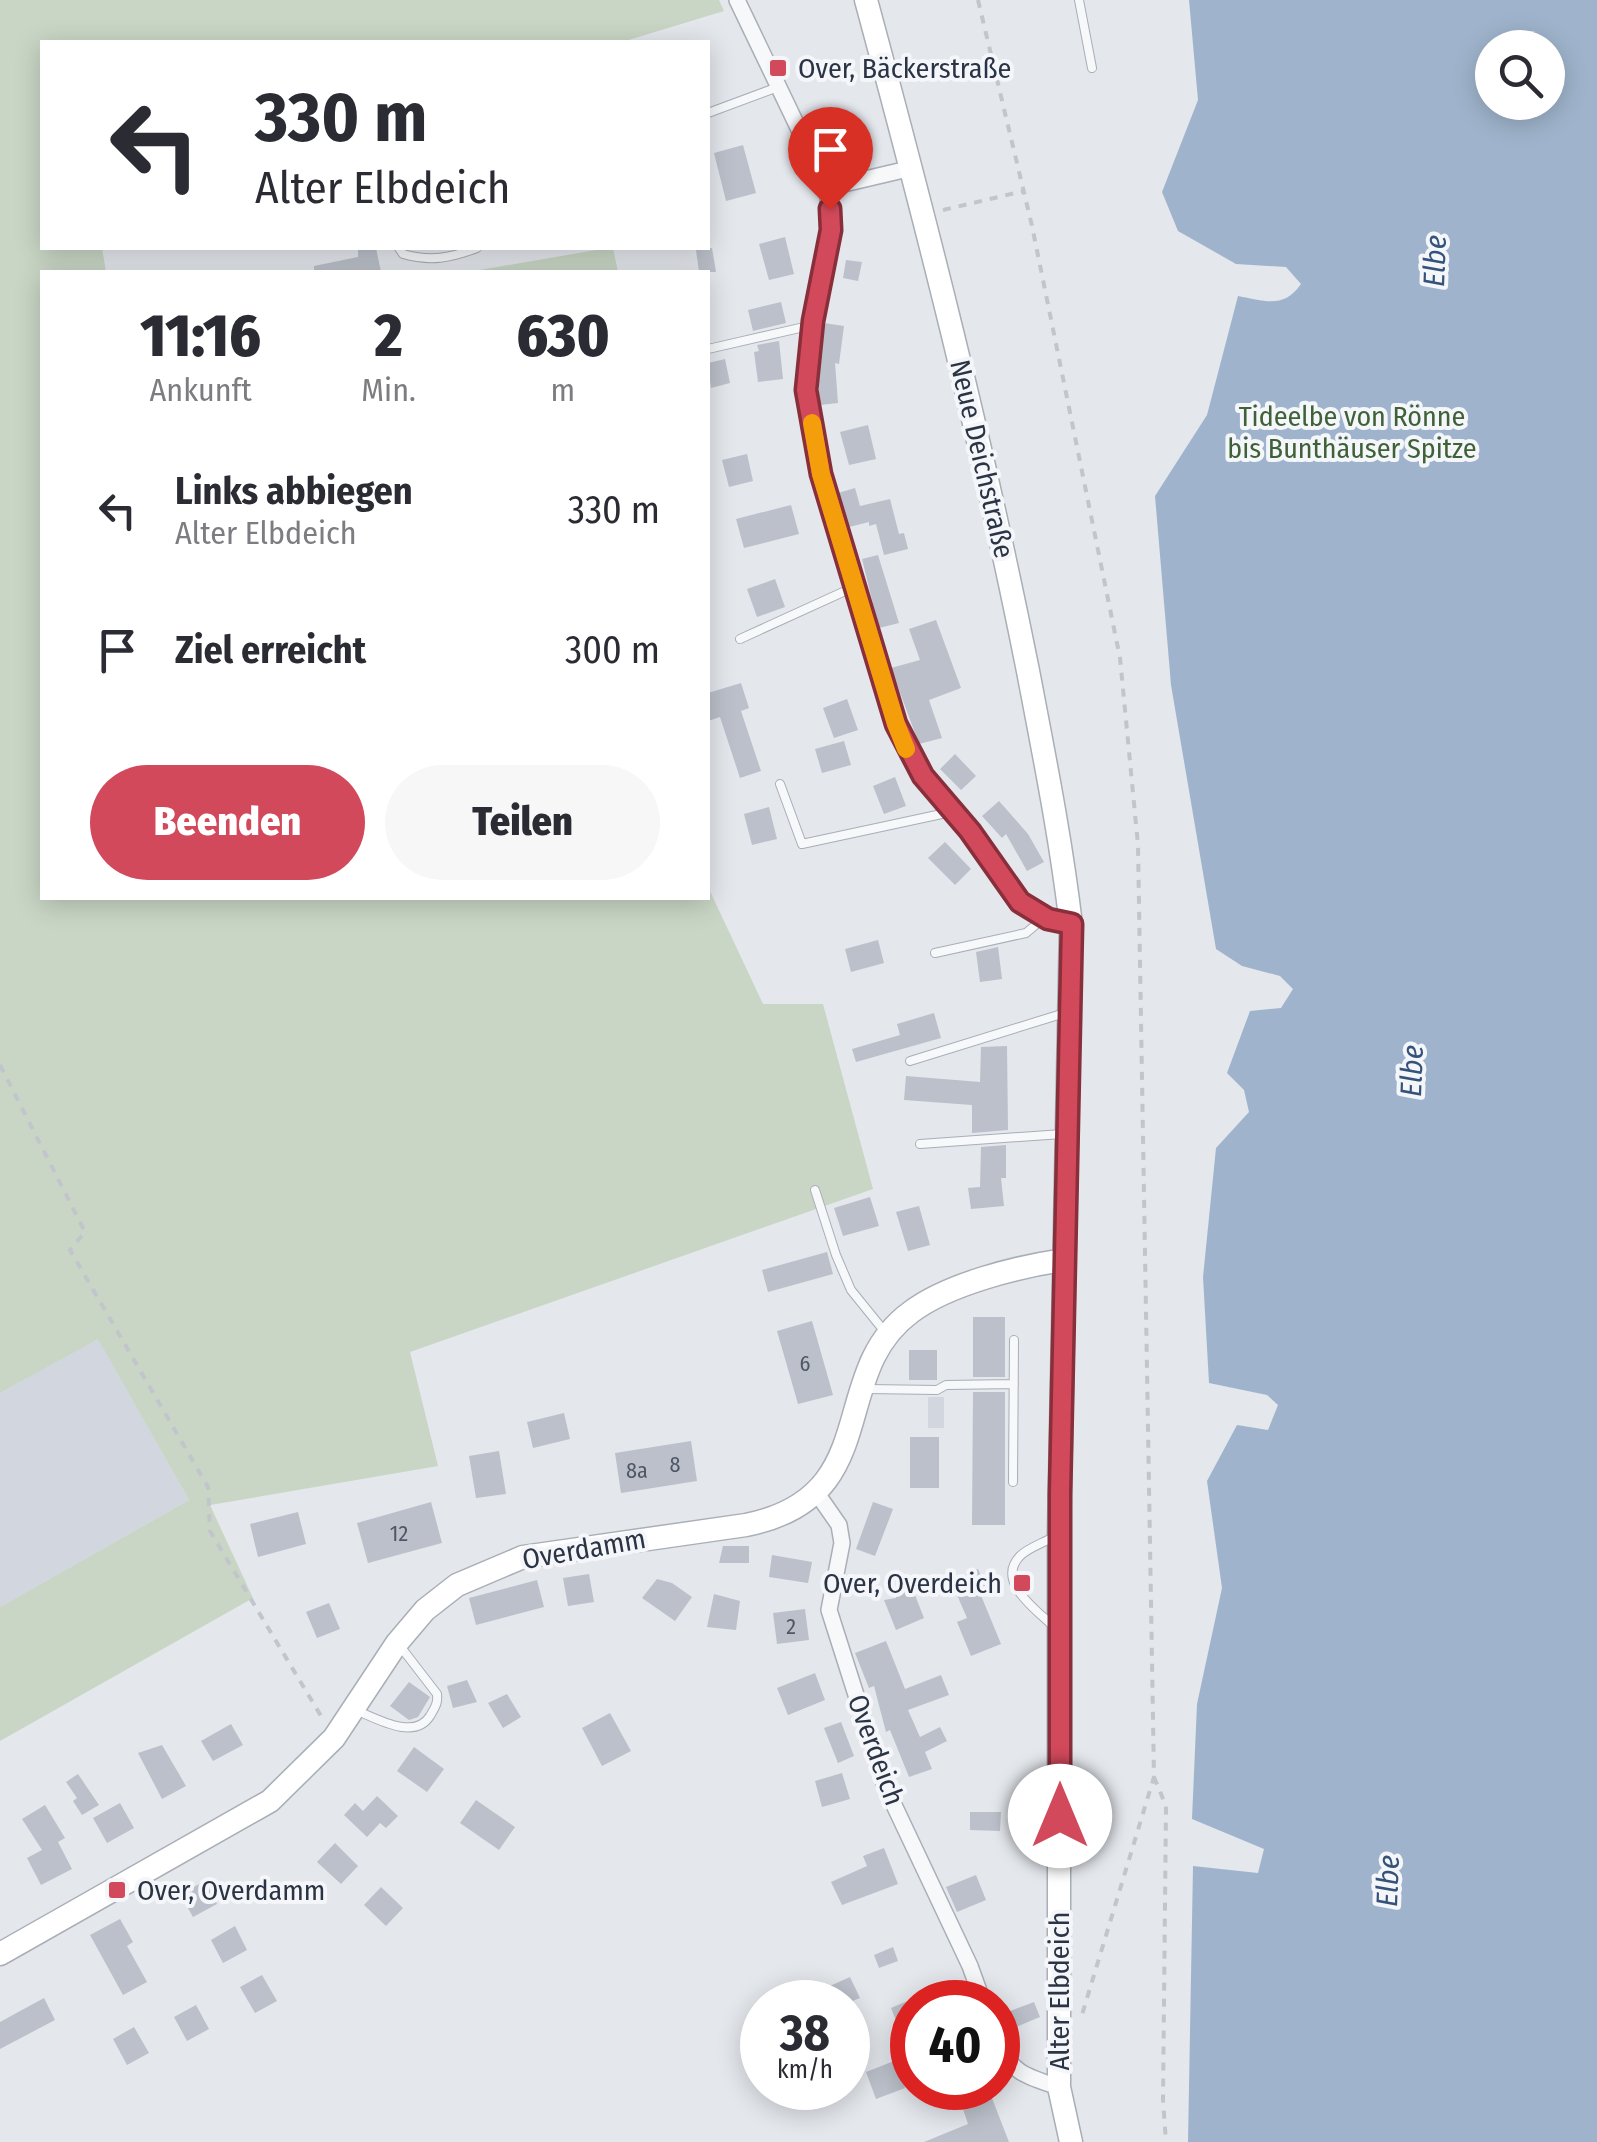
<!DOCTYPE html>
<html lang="de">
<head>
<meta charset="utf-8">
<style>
	:root { --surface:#fff; --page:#f7f7f7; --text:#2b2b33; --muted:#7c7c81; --accent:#d1495b }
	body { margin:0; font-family:"Fira Sans Condensed",sans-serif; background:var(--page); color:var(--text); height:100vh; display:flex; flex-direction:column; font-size:38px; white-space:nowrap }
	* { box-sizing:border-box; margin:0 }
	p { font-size:32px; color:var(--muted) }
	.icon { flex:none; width:55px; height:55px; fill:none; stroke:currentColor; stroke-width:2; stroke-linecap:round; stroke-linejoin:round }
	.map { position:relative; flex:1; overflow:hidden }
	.side { position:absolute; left:40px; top:270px; width:670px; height:630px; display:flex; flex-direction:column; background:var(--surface); border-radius:0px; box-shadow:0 5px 25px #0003 }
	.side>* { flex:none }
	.top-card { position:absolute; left:40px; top:40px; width:670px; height:210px; border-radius:0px; box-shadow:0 5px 25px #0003; background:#fff; color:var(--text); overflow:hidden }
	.buttons { position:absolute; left:1475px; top:30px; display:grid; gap:20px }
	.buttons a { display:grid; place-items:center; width:90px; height:90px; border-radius:50%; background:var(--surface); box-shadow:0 5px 25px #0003; font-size:50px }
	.speed { position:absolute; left:740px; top:1980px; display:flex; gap:20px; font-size:50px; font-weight:700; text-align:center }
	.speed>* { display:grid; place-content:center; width:130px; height:130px; border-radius:50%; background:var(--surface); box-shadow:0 5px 25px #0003; line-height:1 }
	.speed small { font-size:25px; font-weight:400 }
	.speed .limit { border:15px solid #d22; background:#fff; color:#111 }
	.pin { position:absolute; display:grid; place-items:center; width:85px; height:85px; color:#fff; margin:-102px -42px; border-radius:50% 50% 50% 0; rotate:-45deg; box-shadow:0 0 10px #0007 }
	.pin .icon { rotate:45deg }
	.me { position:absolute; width:110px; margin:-55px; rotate:0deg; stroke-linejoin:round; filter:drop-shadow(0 0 8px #0008) }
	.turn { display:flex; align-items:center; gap:35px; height:210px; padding:0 50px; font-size:45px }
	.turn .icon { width:130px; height:130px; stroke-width:2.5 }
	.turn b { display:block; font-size:70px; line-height:85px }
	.eta { display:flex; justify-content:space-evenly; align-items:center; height:170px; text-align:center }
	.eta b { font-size:60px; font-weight:800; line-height:70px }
	.button { display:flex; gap:20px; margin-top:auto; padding:20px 50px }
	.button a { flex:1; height:115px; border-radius:60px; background:var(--accent); color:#fff; font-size:40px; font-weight:800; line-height:115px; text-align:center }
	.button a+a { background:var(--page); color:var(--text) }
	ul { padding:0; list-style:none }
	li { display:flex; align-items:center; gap:30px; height:140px; padding:0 50px }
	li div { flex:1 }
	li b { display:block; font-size:38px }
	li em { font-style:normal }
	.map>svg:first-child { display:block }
</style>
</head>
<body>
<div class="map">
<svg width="1597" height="2142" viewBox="0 0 1597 2142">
	<rect width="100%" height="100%" fill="#e4e7ec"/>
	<path fill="#d2d6de" d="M98,1338L189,1500L0,1607V1393Z
		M928,1397H944V1428H928Z"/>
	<path fill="#c9d6c5" d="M0,0H719L724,11L622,42H42V248H102L106,272H42V898H708V887L763,1004H823L873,1189L410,1352L438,1466L210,1505L253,1598L0,1741V1607L189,1500L98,1339L0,1393Z
		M608,248H613L618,272H468Z"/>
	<path fill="#9fb4cc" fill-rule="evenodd" d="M1189,0H1597V2142H1188L1193,1866L1258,1873L1264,1849L1192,1819L1197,1704L1222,1588L1207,1481L1237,1425L1268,1430L1278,1405L1267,1395L1209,1383L1203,1277L1216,1148L1249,1112L1244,1090L1227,1073L1250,1011L1281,1008L1293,989L1280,976L1242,966L1216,949L1171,685L1155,496L1207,415L1238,296C1265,301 1284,309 1301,284L1286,267L1236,264L1178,231L1162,192L1198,100ZM1492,48H1548V102H1492Z"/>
	<path fill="#bbc0ca" d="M743,145L756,193L726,201L714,153Z
		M785,237L794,274L769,280L759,244Z
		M358,248H376L381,272H314V266L358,257Z
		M712,248L716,272H699L696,250Z
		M846,260L862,262L858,281L843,278Z
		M781,302L786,323L753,331L748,310Z
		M824,323L844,326L839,364L835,363L838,403L820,405L818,382Z
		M779,341L783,379L758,382L754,352L759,351L757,345Z
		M725,359L730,383L711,388L708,363Z
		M868,425L876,459L849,465L840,432Z
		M747,454L753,481L729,487L722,460Z
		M855,488L860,506L890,499L899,534L904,533L908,549L884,555L876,524L869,526V522L849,527L838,493Z
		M791,505L799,534L744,548L736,519Z
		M878,555L899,623L879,628L862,559Z
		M775,579L785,607L757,617L747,589Z
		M936,620L961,688L929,700L942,738L919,744L891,668L920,660L909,629Z
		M741,683L749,708L741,711L761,771L740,778L720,717L708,721V693Z
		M847,699L858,730L834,738L823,708Z
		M844,741L851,765L822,773L815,749Z
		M955,754L976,776L961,790L940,769Z
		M895,777L906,806L884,814L873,786Z
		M999,801L1028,834L1044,862L1027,871L1006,834L1002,838L982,816Z
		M769,807L777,839L752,845L744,814Z
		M945,842L971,869L955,885L928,858Z
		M878,940L884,963L851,972L845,949Z
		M998,947L1002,979L980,982L976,952Z
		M934,1013L941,1038L856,1062L852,1049L900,1035L897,1024Z
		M1007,1046L1008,1130L972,1133V1105L904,1100L906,1076L980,1082L981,1047Z
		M1006,1145V1178H1001L1004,1206L971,1209L968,1188L980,1187L981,1147Z
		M870,1197L879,1226L843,1236L834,1208Z
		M919,1206L930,1245L908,1251L896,1212Z
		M827,1252L833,1274L768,1292L762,1270Z
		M973,1317H1005V1377H973Z
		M812,1321L833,1395L798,1404L777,1331Z
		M909,1350H937V1380H909Z
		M973,1392H1005V1525H972Z
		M564,1413L570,1439L533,1448L527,1422Z
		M910,1437H939V1488H910Z
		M691,1441L697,1481L621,1493L615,1453Z
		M499,1451L506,1494L476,1498L469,1456Z
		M431,1502L442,1543L368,1563L357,1523Z
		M873,1502L893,1509L875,1556L856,1549Z
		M298,1512L306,1544L258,1557L250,1524Z
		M723,1546H749V1563H719Z
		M772,1555L812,1562L808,1583L769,1577Z
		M978,1569L987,1590L980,1593L1001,1644L971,1656L957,1622L967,1618L951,1581Z
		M589,1574L594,1602L568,1606L563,1578Z
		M657,1579L672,1583L692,1597L675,1621L642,1598Z
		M537,1580L544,1607L476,1625L469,1598Z
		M911,1585L924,1618L896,1630L884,1600L896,1598V1590Z
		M714,1594L740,1601L736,1630L707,1627Z
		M329,1603L340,1629L317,1638L306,1612Z
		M805,1609L809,1640L777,1644L773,1613Z
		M886,1641L905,1689L941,1675L949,1695L908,1710L920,1737L940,1727L947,1741L925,1752L932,1769L909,1777L890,1730L886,1732L874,1686L869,1688L855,1653Z
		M815,1673L825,1700L788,1715L777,1688Z
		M467,1680L477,1702L453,1708L447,1686Z
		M409,1682L430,1697L418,1717L409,1720L390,1706Z
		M507,1694L521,1717L503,1728L488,1703Z
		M610,1713L631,1751L602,1766L582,1728Z
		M841,1722L854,1756L838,1763L824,1728Z
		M231,1724L243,1745L213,1761L201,1741Z
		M162,1745L186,1786L162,1799L138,1753Z
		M414,1747L444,1769L427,1792L397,1771Z
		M842,1773L850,1799L822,1807L815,1781Z
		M78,1774L99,1805L82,1815L73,1801L77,1798L66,1782Z
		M377,1796L398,1816L386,1828L380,1823L367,1837L344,1815L355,1803L363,1811Z
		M476,1800L515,1827L499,1850L460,1823Z
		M120,1803L134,1828L107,1843L93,1818Z
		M45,1805L65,1838L58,1842L72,1869L41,1885L27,1858L42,1850L22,1819Z
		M970,1812H1001L1000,1831L970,1830Z
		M335,1843L358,1866L341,1884L317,1862Z
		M884,1848L898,1884L842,1905L831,1882L867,1866L863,1856Z
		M976,1875L986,1900L957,1912L946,1887Z
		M205,1881L217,1904L193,1917L180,1894Z
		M381,1887L403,1908L386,1926L364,1905Z
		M120,1919L133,1942L127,1946L147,1982L123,1995L90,1935Z
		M235,1926L247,1950L223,1963L211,1940Z
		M893,1947L898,1961L879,1968L874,1955Z
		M262,1975L277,2001L255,2013L240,1987Z
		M850,1977L860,1998L850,2002H794Z
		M44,1998L55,2020L0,2049V2022Z
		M912,1999V2028L901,2033L891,2008Z
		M1034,2002L1040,2017L1011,2029L1005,2013Z
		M196,2005L209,2029L187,2041L174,2017Z
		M134,2027L149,2053L127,2065L113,2039Z
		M894,2061L905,2088L876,2099L866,2072Z
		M956,2088H988L1009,2142H924L968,2124Z"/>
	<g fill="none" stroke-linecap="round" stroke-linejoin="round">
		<g stroke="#a9aeb7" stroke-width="10">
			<path id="lane" d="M1079,0L1092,68
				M708,113L778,87
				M399,248L403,254C431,262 450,258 477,248
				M708,349L813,325
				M740,639L854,587
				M780,784L802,844L951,812
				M935,953L1026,933L1045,917
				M910,1061L1068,1012
				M920,1144L1062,1134
				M815,1190L836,1255L851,1290L885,1332
				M867,1389L937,1390L946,1385L1014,1384
				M1013,1482L1014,1340
				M1054,1627C1037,1610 995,1582 1020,1556C1029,1547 1044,1543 1055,1536
				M358,1711C379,1720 415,1740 430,1716C435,1707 438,1704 437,1694L400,1646"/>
		</g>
		<g stroke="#a9aeb7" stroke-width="18">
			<path id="street" d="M737,0L827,188L831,230L813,321L806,390L821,474L896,724L923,776L970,831L1021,903L1047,919L1071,925
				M827,188L912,168
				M816,1492L839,1525L842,1543L829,1610L885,1786L970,1966L983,2002
				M998,2041C1008,2072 1030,2078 1059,2087"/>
		</g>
		<g stroke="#a9aeb7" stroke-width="25">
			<path id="secondary" d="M866,0C926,222 983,445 1028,671C1044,755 1061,839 1071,925L1059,1533V2087L1071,2142
				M0,1954L270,1801L334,1738L397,1643L425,1610L457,1585L523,1557L746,1525C886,1497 826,1374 911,1312C948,1284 1017,1267 1063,1260"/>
		</g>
		<path stroke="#c2c5cb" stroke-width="4" stroke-dasharray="8 8" stroke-linecap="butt" d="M978,0L1032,226L1120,658L1138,845L1154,1777L1081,2018
			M943,210L1024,191
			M0,1065L85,1232L70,1250L208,1487L210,1531L324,1721
			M1154,1777L1166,1806L1163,2100L1166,2142"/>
		<use href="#lane" stroke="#f7f8fa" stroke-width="8"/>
		<use href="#street" stroke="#f7f8fa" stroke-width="15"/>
		<use href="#secondary" stroke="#fff" stroke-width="22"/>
	</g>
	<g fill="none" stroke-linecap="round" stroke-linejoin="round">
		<g stroke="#882f3b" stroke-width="25">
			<path id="route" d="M830,209L831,230L813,321L806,390L821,474L896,724L923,776L970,831L1020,902L1048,919L1072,924L1060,1494V1816"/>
		</g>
		<use href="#route" stroke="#d1495b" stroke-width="18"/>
		<path stroke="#f59e0b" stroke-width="18" d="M812,423L821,474L896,724L906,749"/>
	</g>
	<g fill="#d1495b" stroke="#f4f6f9" stroke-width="4">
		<rect x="768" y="58" width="20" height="20" rx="5"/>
		<rect x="1012" y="1573" width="20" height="20" rx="5"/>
		<rect x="107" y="1880" width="20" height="20" rx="5"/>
	</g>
	<g text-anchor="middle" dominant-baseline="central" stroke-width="8" stroke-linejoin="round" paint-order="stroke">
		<g font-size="22" fill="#4f5766">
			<text x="805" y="1363">6</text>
			<text x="675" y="1464">8</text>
			<text x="637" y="1470">8a</text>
			<text x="399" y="1533">12</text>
			<text x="791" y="1626">2</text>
		</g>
		<g font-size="28" fill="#2b3445" stroke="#f4f6f9" text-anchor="start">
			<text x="798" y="68">Over, Bäckerstraße</text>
			<text x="1002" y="1583" text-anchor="end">Over, Overdeich</text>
			<text x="137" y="1890">Over, Overdamm</text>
		</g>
		<g font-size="28" fill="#3f6138" stroke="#f4f6f9">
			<text x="1352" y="416">Tideelbe von Rönne<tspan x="1352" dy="32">bis Bunthäuser Spitze</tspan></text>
		</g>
		<g font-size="28" fill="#2b3445" stroke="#f4f6f9">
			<text transform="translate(982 459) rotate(77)">Neue Deichstraße</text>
			<text transform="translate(584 1549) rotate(-10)">Overdamm</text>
			<text transform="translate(876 1750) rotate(70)">Overdeich</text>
			<text transform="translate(1059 1991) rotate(-90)">Alter Elbdeich</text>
		</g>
		<g font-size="30" font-style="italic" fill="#34527a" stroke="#f4f6f9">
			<text transform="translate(1435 261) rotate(-88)">Elbe</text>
			<text transform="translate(1412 1071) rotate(-88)">Elbe</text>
			<text transform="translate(1388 1881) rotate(-88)">Elbe</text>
		</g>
	</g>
</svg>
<div class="buttons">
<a><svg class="icon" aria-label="search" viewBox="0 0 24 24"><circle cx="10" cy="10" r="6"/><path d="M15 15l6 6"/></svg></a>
</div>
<div class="speed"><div>38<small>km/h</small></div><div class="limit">40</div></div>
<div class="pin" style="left:830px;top:209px;background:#d93025"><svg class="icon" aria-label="arrive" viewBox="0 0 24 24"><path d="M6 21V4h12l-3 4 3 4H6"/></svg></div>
<svg class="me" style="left:1060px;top:1816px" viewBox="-20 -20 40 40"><circle r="19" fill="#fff"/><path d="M0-13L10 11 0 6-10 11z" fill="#d1495b"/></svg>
<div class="top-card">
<div class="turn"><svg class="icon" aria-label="left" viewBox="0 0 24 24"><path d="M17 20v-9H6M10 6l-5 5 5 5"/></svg><div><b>330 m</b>Alter Elbdeich</div></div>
</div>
<section class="side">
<div class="eta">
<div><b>11:16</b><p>Ankunft</p></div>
<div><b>2</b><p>Min.</p></div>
<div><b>630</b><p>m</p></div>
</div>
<ul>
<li><svg class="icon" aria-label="left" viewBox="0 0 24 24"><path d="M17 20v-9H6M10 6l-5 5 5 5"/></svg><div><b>Links abbiegen</b><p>Alter Elbdeich</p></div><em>330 m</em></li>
<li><svg class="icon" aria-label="arrive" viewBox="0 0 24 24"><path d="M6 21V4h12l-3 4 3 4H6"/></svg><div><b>Ziel erreicht</b></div><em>300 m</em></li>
</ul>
<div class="button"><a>Beenden</a><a>Teilen</a></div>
</section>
</div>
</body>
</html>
